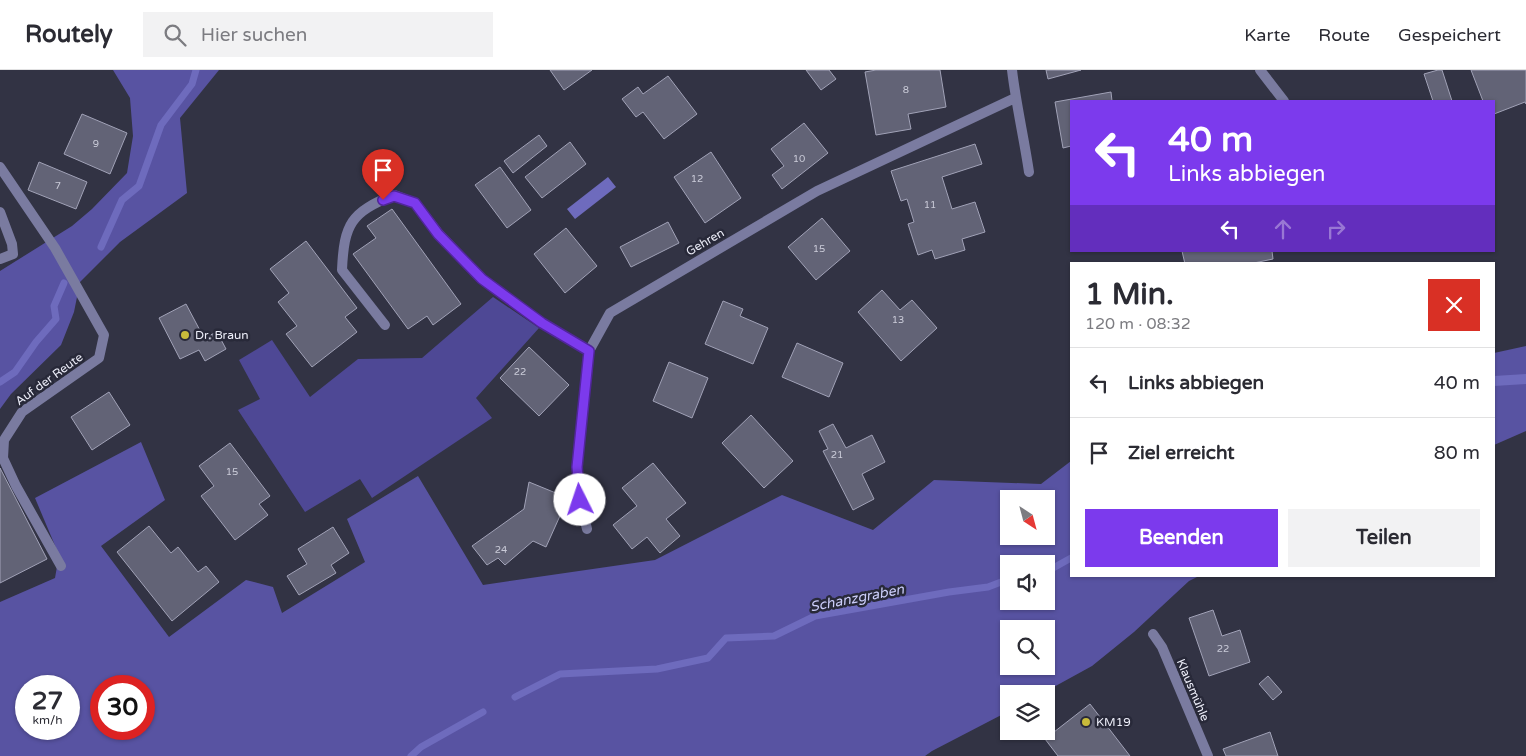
<!DOCTYPE html>
<html lang="de">
<head>
<meta charset="utf-8">
<style>
	:root { --surface:#fff; --page:#f2f2f3; --text:#2b2b33; --muted:#7c7c81; --line:#e1e1e2; --accent:#7c3aed }
	body { margin:0; font-family:"Varela Round",sans-serif; background:var(--page); color:var(--text); height:100vh; display:flex; flex-direction:column; font-size:19px; white-space:nowrap }
	* { box-sizing:border-box; margin:0 }
	p { font-size:16px; color:var(--muted) }
	.icon { flex:none; width:28px; height:28px; fill:none; stroke:currentColor; stroke-width:2; stroke-linecap:round; stroke-linejoin:round }
	.map { position:relative; flex:1; overflow:hidden }
	.details { position:absolute; left:1070px; top:192px; width:425px; height:315px; display:flex; flex-direction:column; background:var(--surface); border-radius:0px; box-shadow:0 1px 4px #0004 }
	.details>* { flex:none }
	.hud { position:absolute; left:1070px; top:30px; width:425px; height:152px; border-radius:0px; box-shadow:0 1px 4px #0004; background:#7c3aed; color:#fff; overflow:hidden }
	.needle { width:32px; rotate:144deg }
	.fabs { position:absolute; left:1000px; top:420px; display:grid; gap:10px }
	.fabs a { display:grid; place-items:center; width:55px; height:55px; border-radius:0px; background:var(--surface); box-shadow:0 1px 4px #0004; font-size:25px }
	.speed { position:absolute; left:15px; top:605px; display:flex; gap:10px; font-size:25px; font-weight:700; text-align:center }
	.speed>* { display:grid; place-content:center; width:65px; height:65px; border-radius:50%; background:var(--surface); box-shadow:0 1px 4px #0004; line-height:1 }
	.speed small { font-size:12px; font-weight:400 }
	.speed .limit { border:8px solid #d22; background:#fff; color:#111 }
	.pin { position:absolute; display:grid; place-items:center; width:42px; height:42px; color:#fff; margin:-51px -21px; border-radius:50% 50% 50% 0; rotate:-45deg; box-shadow:0 0 5px #0007 }
	.pin .icon { rotate:45deg }
	.me { position:absolute; width:55px; margin:-28px; rotate:356deg; stroke-linejoin:round; filter:drop-shadow(0 0 4px #0008) }
	.turn { display:flex; align-items:center; gap:18px; height:105px; padding:0 15px; font-size:22px }
	.turn .icon { width:65px; height:65px; stroke-width:2.5 }
	.turn b { display:block; font-size:35px; line-height:42px }
	.lanes { display:flex; align-items:center; height:48px; padding:0 15px; background:#0003; justify-content:center; gap:25px; direction:ltr }
	.lanes .off { opacity:.35 }
	.round { display:grid; place-items:center; flex:none; width:52px; height:52px; border-radius:0px; background:var(--page) }
	.head { display:flex; align-items:center; justify-content:space-between; height:85px; padding:0 15px }
	h1 { font-size:30px; font-weight:700; line-height:38px }
	.action { display:flex; gap:10px; margin-top:auto; padding:10px 15px }
	.action a { flex:1; height:58px; border-radius:0px; background:var(--accent); color:#fff; font-size:20px; font-weight:700; line-height:58px; text-align:center }
	.action a+a { background:var(--page); color:var(--text) }
	ul { padding:0; list-style:none }
	li { display:flex; align-items:center; gap:15px; height:70px; padding:0 15px; border-top:1px solid var(--line) }
	li div { flex:1 }
	li b { display:block; font-size:19px }
	li em { font-style:normal }
	header { display:flex; align-items:center; gap:30px; box-sizing:border-box; height:70px; padding:0 25px; background:var(--surface); border-bottom:1px solid var(--line) }
	header strong { font-size:24px }
	nav { display:flex; gap:28px; margin-inline-start:auto; font-size:18px }
	.search { width:350px; height:45px; background:var(--page); display:flex; align-items:center; gap:12px; box-sizing:border-box; padding:0 18px; border-radius:0px; color:var(--muted); font-size:19px }
	.map>svg:first-child { display:block }
</style>
</head>
<body>
<header>
<strong>Routely</strong>
<div class="search"><svg class="icon" aria-label="search" viewBox="0 0 24 24"><circle cx="10" cy="10" r="6"/><path d="M15 15l6 6"/></svg>Hier suchen</div>
<nav><a>Karte</a><a>Route</a><a>Gespeichert</a></nav>
</header>
<div class="map">
<svg width="1526" height="686" viewBox="0 0 1526 686">
	<rect width="100%" height="100%" fill="#323344"/>
	<path fill="#4e4895" d="M493,227L539,258L476,328L492,348L372,428L360,409L305,442L238,340L260,329L239,290L272,270L310,327L358,289L422,288Z"/>
	<path fill="#5853a2" fill-rule="evenodd" d="M113,0H219L180,48L187,123L120,172L80,212L74,242L61,275L11,324L0,339V201L72,156L92,139L127,103L133,66L130,28Z
		M1526,276V361L1494,375V283Z
		M141,372L165,430L101,476L169,567L246,510L273,517L282,543L365,492L347,449L418,406L483,515L655,490L782,425L873,460L934,410L1041,414L1071,391V506H1199L1189,511L1134,562L1092,596L1041,624H1009V641L932,681L925,686H0V532L55,508L59,485L35,428ZM1009,429H1046V466H1009ZM1009,494H1046V531H1009ZM1009,559H1046V596H1009ZM26,616H69V659H26ZM101,616H144V659H101Z"/>
	<path fill="#6e6bbd" d="M608,107L616,117L575,149L567,139Z
		M1526,304V314L1494,316V306Z"/>
	<g fill="none" stroke-linecap="round" stroke-linejoin="round">
		<path stroke="#6e6bbd" stroke-width="7" d="M101,177L122,130L139,116L161,55L192,14L196,0
			M0,312L15,302L36,272L56,249L54,236L64,213
			M1046,502L1071,488
			M515,627L560,604L657,599L708,588L726,568L774,566L815,546L949,522L988,517L1009,509
			M411,686L421,677L483,642"/>
	</g>
	<path fill="#626376" stroke="#a1a2b7" d="M550,0H592L564,20Z
		M806,0H829L836,9L821,20Z
		M876,0H940L946,37L908,44L911,59L876,65L865,2Z
		M1046,0H1081L1048,9Z
		M1438,0H1442L1452,31H1433L1424,4Z
		M1471,0H1526V34L1525,32L1494,44V31H1483Z
		M668,6L697,44L664,69L643,42L636,47L622,29L638,17L643,24Z
		M1111,22L1112,31H1071V76L1063,78L1055,32Z
		M82,44L127,63L110,104L64,84Z
		M804,53L828,83L782,119L772,105L784,96L771,79Z
		M539,65L547,76L513,103L504,91Z
		M570,72L586,94L542,128L525,107Z
		M975,74L982,94L942,107L952,139L975,132L985,162L962,169L965,180L935,189L932,180L918,185L908,154L914,152L907,129L901,131L891,101Z
		M711,82L741,128L705,153L674,107Z
		M39,92L87,112L76,139L28,120Z
		M500,97L531,140L507,158L475,115Z
		M392,139L461,234L433,255L427,246L408,259L353,184L376,168L367,156Z
		M822,148L850,181L816,210L788,177Z
		M668,152L679,173L631,197L620,177Z
		M566,158L597,196L565,223L534,184Z
		M306,171L357,238L345,247L357,262L312,297L286,264L297,256L278,232L289,223L270,199Z
		M1182,181H1272L1273,189L1249,194H1185Z
		M882,220L900,240L912,230L937,258L901,291L858,242Z
		M723,231L743,239L740,246L768,258L753,294L705,274Z
		M186,234L204,268L217,262L226,279L205,291L199,280L180,289L159,248Z
		M797,273L843,293L829,327L782,307Z
		M529,277L569,315L539,346L500,308Z
		M669,292L708,308L692,348L653,331Z
		M109,322L130,355L92,380L71,347Z
		M751,345L793,391L764,418L722,373Z
		M833,354L846,378L872,365L885,392L862,404L874,429L853,440L823,381L828,379L819,361Z
		M230,373L270,426L259,434L268,445L235,470L201,426L214,416L199,396Z
		M653,393L686,433L666,449L680,466L660,483L647,467L632,479L613,455L637,436L622,418Z
		M0,398L47,489L0,513Z
		M529,412L568,428L546,477L533,471L505,495L498,488L487,495L472,476L524,439Z
		M149,456L171,483L178,477L198,502L206,496L219,512L172,551L117,482Z
		M333,457L349,483L331,495L336,503L299,525L287,506L307,494L298,479Z
		M1213,540L1222,566L1240,560L1250,592L1209,606L1189,548Z
		M1268,606L1282,622L1273,630L1259,614Z
		M1090,634L1130,686H1058L1045,669Z
		M1270,662L1278,686H1226L1223,679Z"/>
	<g fill="none" stroke-linecap="round" stroke-linejoin="round">
		<path stroke="#7a7ba0" stroke-width="10" d="M385,255L342,200C344,154 351,142 394,125L415,133L439,164L482,209L542,253L589,281"/>
		<path stroke="#7a7ba0" stroke-width="10" d="M1012,0C1016,34 1024,68 1029,102
			M1260,0L1284,31
			M0,97L55,178L104,265L99,288L22,342L4,370L3,388L16,416L61,496
			M0,142L12,174L13,184L0,189
			M587,459L580,430L577,397L587,298L589,281L610,243L817,121L1015,28
			M1153,564L1162,577L1208,686"/>
	</g>
	<g fill="none" stroke-linecap="round" stroke-linejoin="round">
		<g stroke="#51269a" stroke-width="12">
			<path id="route" d="M383,130L394,126L415,133L438,164L482,209L542,253L589,281L577,397L580,430"/>
		</g>
		<use href="#route" stroke="#7c3aed" stroke-width="9"/>
	</g>
	<g fill="#c8bb3b" stroke="#282939" stroke-width="2">
		<circle cx="185" cy="265" r="5"/>
		<circle cx="1086" cy="652" r="5"/>
	</g>
	<g text-anchor="middle" dominant-baseline="central" stroke-width="5" stroke-linejoin="round" paint-order="stroke">
		<g font-size="10" fill="#cacbd8">
			<text x="906" y="20">8</text>
			<text x="96" y="74">9</text>
			<text x="799" y="89">10</text>
			<text x="697" y="109">12</text>
			<text x="58" y="116">7</text>
			<text x="930" y="135">11</text>
			<text x="819" y="179">15</text>
			<text x="898" y="250">13</text>
			<text x="520" y="302">22</text>
			<text x="837" y="385">21</text>
			<text x="232" y="402">15</text>
			<text x="501" y="480">24</text>
			<text x="1223" y="579">22</text>
		</g>
		<g font-size="12" fill="#edeef9" stroke="#282939">
			<text transform="translate(705 172) rotate(-30)">Gehren</text>
			<text transform="translate(49 309) rotate(-36)">Auf der Reute</text>
			<text transform="translate(1193 620) rotate(67)">Klausmühle</text>
		</g>
		<g font-size="12" fill="#edeef9" stroke="#282939" text-anchor="start">
			<text x="195" y="265">Dr. Braun</text>
			<text x="1096" y="652">KM19</text>
		</g>
		<g font-size="14" font-style="italic" fill="#cccefa" stroke="#282939">
			<text transform="translate(857 528) rotate(-11)">Schanzgraben</text>
		</g>
	</g>
</svg>
<div class="fabs">
<a><svg class="needle" viewBox="-14 -14 28 28"><path d="M0-13l5 13h-10z" fill="#e53935"/><path d="M0 13l5-13h-10z" fill="#7c7c81"/></svg></a>
<a><svg class="icon" aria-label="sound" viewBox="0 0 24 24"><path d="M4 9h4l5-4v14l-5-4H4zM17 9q2 3 0 6"/></svg></a>
<a><svg class="icon" aria-label="search" viewBox="0 0 24 24"><circle cx="10" cy="10" r="6"/><path d="M15 15l6 6"/></svg></a>
<a><svg class="icon" aria-label="layers" viewBox="0 0 24 24"><path d="M12 4l9 5-9 5-9-5zM3 14l9 5 9-5"/></svg></a>
</div>
<div class="speed"><div>27<small>km/h</small></div><div class="limit">30</div></div>
<div class="pin" style="left:383px;top:130px;background:#d93025"><svg class="icon" aria-label="arrive" viewBox="0 0 24 24"><path d="M6 21V4h12l-3 4 3 4H6"/></svg></div>
<svg class="me" style="left:580px;top:430px" viewBox="-20 -20 40 40"><circle r="19" fill="#fff"/><path d="M0-13L10 11 0 6-10 11z" fill="#7c3aed"/></svg>
<div class="hud">
<div class="turn"><svg class="icon" aria-label="left" viewBox="0 0 24 24"><path d="M17 20v-9H6M10 6l-5 5 5 5"/></svg><div><b>40 m</b>Links abbiegen</div></div>
<div class="lanes"><svg class="icon" aria-label="left" viewBox="0 0 24 24"><path d="M17 20v-9H6M10 6l-5 5 5 5"/></svg><svg class="icon off" aria-label="ahead" viewBox="0 0 24 24"><path d="M12 20V5M6 11l6-6 6 6"/></svg><svg class="icon off" aria-label="right" viewBox="0 0 24 24"><path d="M7 20v-9h11M14 6l5 5-5 5"/></svg></div>
</div>
<section class="details">
<div class="head"><div><h1>1 Min.</h1><p>120 m · 08:32</p></div><a class="round" style="background:#d93025;color:#fff"><svg class="icon" aria-label="close" viewBox="0 0 24 24"><path d="M6 6l12 12M18 6L6 18"/></svg></a></div>
<ul>
<li><svg class="icon" aria-label="left" viewBox="0 0 24 24"><path d="M17 20v-9H6M10 6l-5 5 5 5"/></svg><div><b>Links abbiegen</b></div><em>40 m</em></li>
<li><svg class="icon" aria-label="arrive" viewBox="0 0 24 24"><path d="M6 21V4h12l-3 4 3 4H6"/></svg><div><b>Ziel erreicht</b></div><em>80 m</em></li>
</ul>
<div class="action"><a>Beenden</a><a>Teilen</a></div>
</section>
</div>
</body>
</html>
